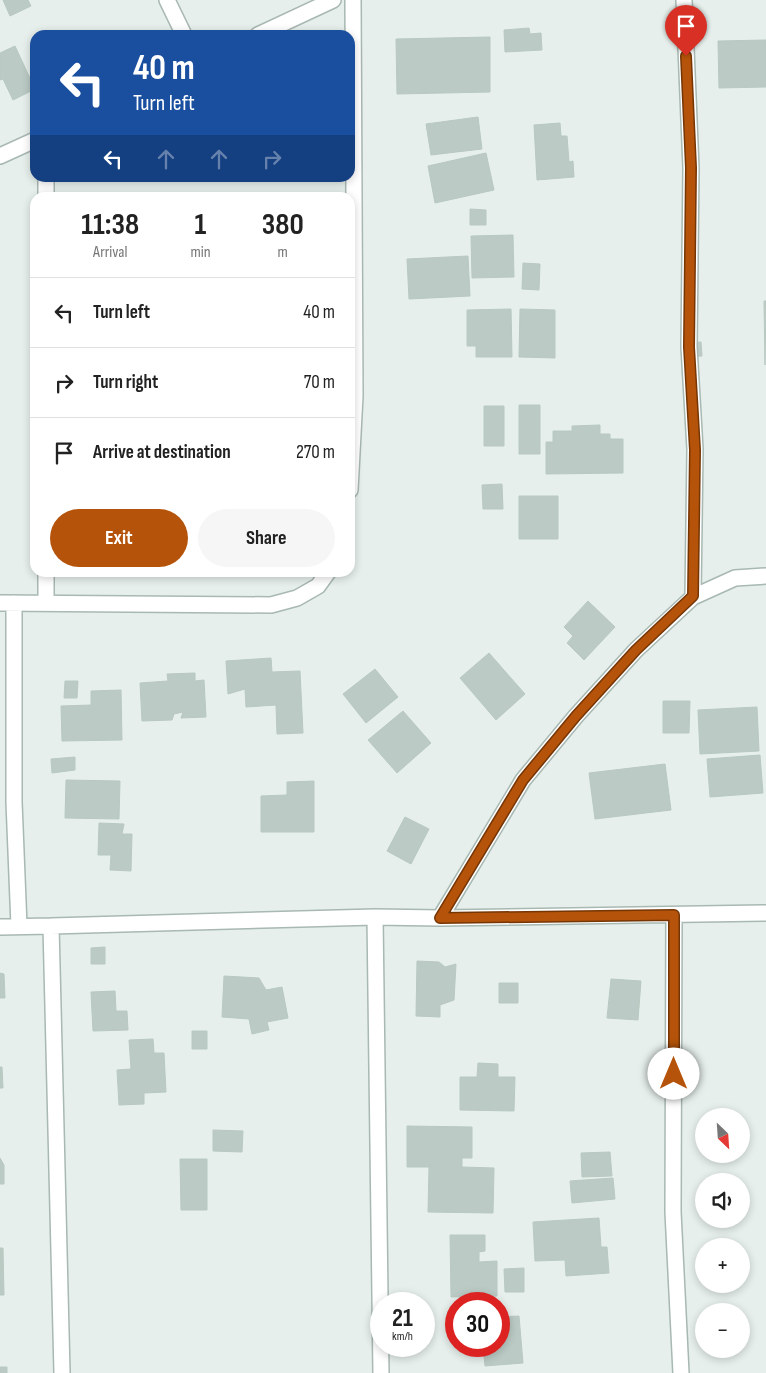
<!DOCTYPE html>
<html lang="en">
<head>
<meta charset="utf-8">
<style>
	:root { --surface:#fff; --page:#f6f6f6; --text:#222; --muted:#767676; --line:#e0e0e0; --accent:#b45309 }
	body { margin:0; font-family:"Sofia Sans Condensed",sans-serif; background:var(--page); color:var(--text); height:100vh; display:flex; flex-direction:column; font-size:19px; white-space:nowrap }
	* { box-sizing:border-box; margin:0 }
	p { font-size:16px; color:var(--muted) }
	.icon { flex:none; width:28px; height:28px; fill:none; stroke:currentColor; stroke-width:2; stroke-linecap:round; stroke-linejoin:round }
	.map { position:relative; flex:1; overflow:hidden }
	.panel { position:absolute; left:30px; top:192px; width:325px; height:385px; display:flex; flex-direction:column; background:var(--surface); border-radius:15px; box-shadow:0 2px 8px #0003 }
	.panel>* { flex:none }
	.hud { position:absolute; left:30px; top:30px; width:325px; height:152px; border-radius:15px; box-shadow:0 2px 8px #0003; background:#1a4fa0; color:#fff; overflow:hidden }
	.needle { width:32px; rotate:155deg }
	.tools { position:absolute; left:695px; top:1108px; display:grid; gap:10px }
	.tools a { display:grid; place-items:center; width:55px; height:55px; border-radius:50%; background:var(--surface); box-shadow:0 2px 8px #0003; font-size:25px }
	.speed { position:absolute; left:370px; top:1292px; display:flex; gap:10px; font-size:25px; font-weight:700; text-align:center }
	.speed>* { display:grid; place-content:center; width:65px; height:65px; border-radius:50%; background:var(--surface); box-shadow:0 2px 8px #0003; line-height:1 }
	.speed small { font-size:12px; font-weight:400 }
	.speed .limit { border:8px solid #d22; background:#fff; color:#111 }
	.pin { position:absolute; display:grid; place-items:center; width:42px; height:42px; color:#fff; margin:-51px -21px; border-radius:50% 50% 50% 0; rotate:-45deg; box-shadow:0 0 5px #0007 }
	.pin .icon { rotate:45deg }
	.me { position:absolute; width:55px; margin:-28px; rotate:0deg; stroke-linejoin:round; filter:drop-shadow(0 0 4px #0008) }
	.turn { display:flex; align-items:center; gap:18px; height:105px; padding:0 20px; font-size:22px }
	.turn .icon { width:65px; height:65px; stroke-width:2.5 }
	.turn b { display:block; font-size:35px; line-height:42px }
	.lanes { display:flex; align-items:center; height:48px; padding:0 20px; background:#0003; justify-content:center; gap:25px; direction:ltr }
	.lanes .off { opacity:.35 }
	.eta { display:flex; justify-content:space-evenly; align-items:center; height:85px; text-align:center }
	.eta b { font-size:30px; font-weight:700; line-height:35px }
	.primary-button { display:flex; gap:10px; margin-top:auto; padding:10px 20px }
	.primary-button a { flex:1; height:58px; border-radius:30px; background:var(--accent); color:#fff; font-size:20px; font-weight:700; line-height:58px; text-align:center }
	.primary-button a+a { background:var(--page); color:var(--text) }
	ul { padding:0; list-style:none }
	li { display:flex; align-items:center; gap:15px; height:70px; padding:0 20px; border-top:1px solid var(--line) }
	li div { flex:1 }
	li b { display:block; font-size:19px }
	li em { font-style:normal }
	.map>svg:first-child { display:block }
</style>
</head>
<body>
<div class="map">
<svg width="766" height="1373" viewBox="0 0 766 1373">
	<rect width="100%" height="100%" fill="#e6efeb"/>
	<path fill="#bbcac4" stroke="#b8c9c2" d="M3,0H28L31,6L10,16Z
		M529,28L530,34L541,33L542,50L505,52L504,30Z
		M490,37V92L397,94L396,39Z
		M766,40V87L719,88L718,41Z
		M15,46L35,89L13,100L3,79L0,80V53Z
		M478,117L482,149L431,155L426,124Z
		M560,123L561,136H567L569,162L573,161L574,177L537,180L534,125Z
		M486,153L494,190L435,203L428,166Z
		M470,209L486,210V225H470Z
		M513,235L514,277L472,278L471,236Z
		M468,256L470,296L409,299L407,259Z
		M523,263L540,264L539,290L522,289Z
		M764,301H766L765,365Z
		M511,309L512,357H476V346H467V310Z
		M520,309L555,310V358L519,357Z
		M701,342L702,356L684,357L683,343Z
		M519,405H540V454H519Z
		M484,406H504V446H484Z
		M600,425V434H610V439H623V473L546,474V442H553V431H572V426Z
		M502,484L503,509H483L482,485Z
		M519,496H558V539H519Z
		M588,601L615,627L584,660L567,643L573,636L564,627Z
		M489,653L525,694L496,720L460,678Z
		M271,658L272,672L300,671L303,733L277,734L276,705L246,707L245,689L228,694L226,661Z
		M375,669L398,697L366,723L343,694Z
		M195,673V681L204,680L206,717L181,718L183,712L174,714L172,720L142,721L140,683L168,681L167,674Z
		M65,681H78L77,698H64Z
		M121,690L122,740L62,741L61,706L91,705V691Z
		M663,701H690L689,733H663Z
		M757,707L759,751L700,754L698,710Z
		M403,711L431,743L397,773L368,740Z
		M760,755L763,793L710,797L707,759Z
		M75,757V770L52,773L51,759Z
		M665,764L671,810L595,819L589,773Z
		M66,780L120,781L119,819L65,818Z
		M314,781V832H261V796L287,795V782Z
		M405,817L429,829L411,864L387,851Z
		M99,823L124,824L122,834H132L131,871L110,870L111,855H98Z
		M105,947V964H91V948Z
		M417,961L439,962L445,967L456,964L454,1000L440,1005V1017L416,1016Z
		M0,973L4,974L5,998H0Z
		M224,976L259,978L266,990L282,987L288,1018L267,1022L269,1030L252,1034L249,1019L222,1017Z
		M611,979L641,981L638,1020L607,1018Z
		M499,983H518V1003H499Z
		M115,991L116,1011H127L128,1030L93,1031L91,992Z
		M192,1031H207V1049H192Z
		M153,1039L154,1053H164L166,1092L144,1093V1104L119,1105L117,1070L131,1069L129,1040Z
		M478,1063L498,1064V1077H515L514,1111L460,1110V1077H477Z
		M0,1067H2L3,1088H0Z
		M407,1126L472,1127V1158H462V1167L494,1168L493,1213L428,1212L429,1167H407Z
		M213,1130L243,1131L242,1152L213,1151Z
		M610,1152L612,1176L582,1177L581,1153Z
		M0,1158L4,1165V1184H0Z
		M180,1159H207V1210H181Z
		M613,1178L615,1199L572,1203L570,1181Z
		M599,1218L601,1247H607L609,1273L566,1276L565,1260L535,1261L533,1222Z
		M450,1235H485V1251L479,1252V1262L497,1261V1296L451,1297Z
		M0,1248H3L4,1295H0Z
		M524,1268V1292H505L504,1269Z
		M519,1316L523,1363L485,1366L483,1346H499V1317Z
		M0,1367H7V1373H0Z"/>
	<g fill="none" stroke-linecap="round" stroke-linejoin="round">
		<g stroke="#a8b8b2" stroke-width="18">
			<path id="minor" d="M167,0L184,35
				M684,0L691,168L689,347L695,449L693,597
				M258,35L333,0
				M0,156L35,140
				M46,178V198
				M350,490L355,396L353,0
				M0,603L271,605L297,598L318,586L328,572
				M14,603V802L19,926
				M46,603V572
				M674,915L673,1212L681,1373
				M375,917L381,1373
				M440,918L523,780L576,716L636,650L693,597L735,578L766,576
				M51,926L62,1373
				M0,927L51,926L375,917L440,918L766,913"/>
		</g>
		<use href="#minor" stroke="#fff" stroke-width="15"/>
	</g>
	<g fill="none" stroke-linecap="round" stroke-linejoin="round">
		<g stroke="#753606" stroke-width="12">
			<path id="route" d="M674,1074V915L440,918L523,780L576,716L636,650L693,596L695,450L689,347L691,168L686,56"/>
		</g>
		<use href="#route" stroke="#b45309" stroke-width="9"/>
	</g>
</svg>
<div class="tools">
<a><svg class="needle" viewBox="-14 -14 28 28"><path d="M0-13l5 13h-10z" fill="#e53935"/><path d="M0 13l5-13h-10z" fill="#767676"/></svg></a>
<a><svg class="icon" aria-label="sound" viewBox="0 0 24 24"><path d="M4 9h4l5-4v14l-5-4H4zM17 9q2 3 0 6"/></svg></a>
<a>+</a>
<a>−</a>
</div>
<div class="speed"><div>21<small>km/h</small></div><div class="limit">30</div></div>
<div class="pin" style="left:686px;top:56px;background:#d93025"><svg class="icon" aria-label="arrive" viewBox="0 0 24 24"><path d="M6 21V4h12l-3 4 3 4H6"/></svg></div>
<svg class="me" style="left:674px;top:1074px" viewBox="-20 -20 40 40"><circle r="19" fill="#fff"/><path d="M0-13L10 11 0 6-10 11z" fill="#b45309"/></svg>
<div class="hud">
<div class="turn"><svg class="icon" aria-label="left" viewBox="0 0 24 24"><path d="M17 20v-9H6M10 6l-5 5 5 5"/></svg><div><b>40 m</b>Turn left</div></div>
<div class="lanes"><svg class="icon" aria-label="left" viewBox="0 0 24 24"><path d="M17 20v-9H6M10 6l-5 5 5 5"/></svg><svg class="icon off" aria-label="ahead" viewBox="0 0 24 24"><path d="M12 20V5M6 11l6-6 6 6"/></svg><svg class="icon off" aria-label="ahead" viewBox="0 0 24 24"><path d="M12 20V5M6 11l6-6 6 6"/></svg><svg class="icon off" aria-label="right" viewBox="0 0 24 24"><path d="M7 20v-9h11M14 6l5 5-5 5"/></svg></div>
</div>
<section class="panel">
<div class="eta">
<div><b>11:38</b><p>Arrival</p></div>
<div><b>1</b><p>min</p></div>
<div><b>380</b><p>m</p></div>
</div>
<ul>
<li><svg class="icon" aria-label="left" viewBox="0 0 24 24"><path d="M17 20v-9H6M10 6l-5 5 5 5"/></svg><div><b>Turn left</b></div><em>40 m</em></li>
<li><svg class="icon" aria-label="right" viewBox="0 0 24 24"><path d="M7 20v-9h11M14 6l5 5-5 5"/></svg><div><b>Turn right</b></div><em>70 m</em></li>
<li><svg class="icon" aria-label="arrive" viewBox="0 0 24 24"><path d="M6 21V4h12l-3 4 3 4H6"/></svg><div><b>Arrive at destination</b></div><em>270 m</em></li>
</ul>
<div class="primary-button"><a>Exit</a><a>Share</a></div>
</section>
</div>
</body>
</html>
